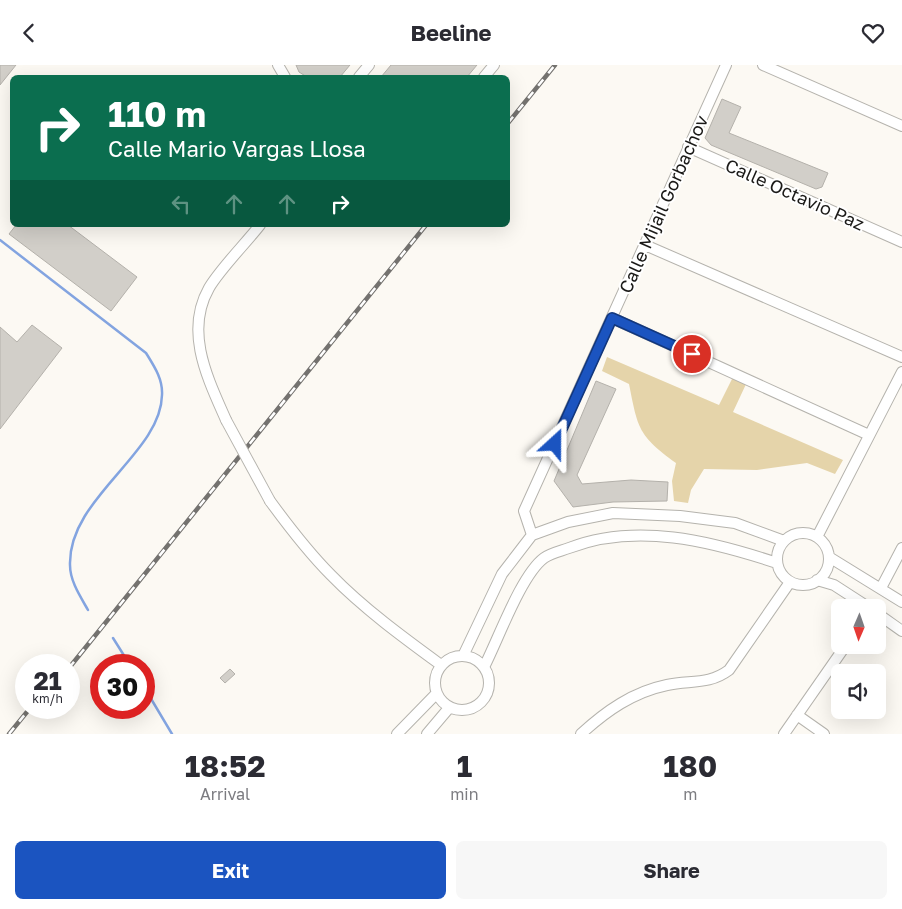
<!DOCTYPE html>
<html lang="en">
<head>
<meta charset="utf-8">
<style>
	:root { --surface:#fff; --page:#f7f7f7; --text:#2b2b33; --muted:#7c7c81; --accent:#1b54c0 }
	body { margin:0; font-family:"Golos Text",sans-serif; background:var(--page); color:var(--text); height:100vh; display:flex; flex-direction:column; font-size:19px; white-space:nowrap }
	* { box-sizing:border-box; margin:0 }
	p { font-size:16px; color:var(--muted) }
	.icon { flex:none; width:28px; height:28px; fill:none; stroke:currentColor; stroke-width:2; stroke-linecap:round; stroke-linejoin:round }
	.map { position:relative; height:669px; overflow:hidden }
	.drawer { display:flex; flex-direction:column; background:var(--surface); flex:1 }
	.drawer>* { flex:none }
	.hud { position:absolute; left:10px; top:10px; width:500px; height:152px; border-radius:8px; box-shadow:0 5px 20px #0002; background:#0b6e4f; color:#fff; overflow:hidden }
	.needle { width:32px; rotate:182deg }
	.fabs { position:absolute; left:831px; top:534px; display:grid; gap:10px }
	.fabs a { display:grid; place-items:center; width:55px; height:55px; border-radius:8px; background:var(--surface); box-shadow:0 5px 20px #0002; font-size:25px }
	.speed { position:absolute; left:15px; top:589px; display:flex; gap:10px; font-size:25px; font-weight:700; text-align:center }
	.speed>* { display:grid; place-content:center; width:65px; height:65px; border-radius:50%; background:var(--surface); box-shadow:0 5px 20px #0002; line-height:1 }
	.speed small { font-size:12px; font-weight:400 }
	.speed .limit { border:8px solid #d22; background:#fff; color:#111 }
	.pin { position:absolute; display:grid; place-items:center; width:42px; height:42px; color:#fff; margin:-21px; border:2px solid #fff; border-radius:50%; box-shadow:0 1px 5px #0007 }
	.me { position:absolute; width:55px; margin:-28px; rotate:24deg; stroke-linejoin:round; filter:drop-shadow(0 0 4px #0008) }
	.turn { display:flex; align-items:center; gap:18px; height:105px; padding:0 15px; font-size:22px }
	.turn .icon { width:65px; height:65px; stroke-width:2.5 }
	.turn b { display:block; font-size:35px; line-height:42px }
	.lanes { display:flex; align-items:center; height:48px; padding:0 15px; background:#0003; justify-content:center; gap:25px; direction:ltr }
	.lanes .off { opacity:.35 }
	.eta { display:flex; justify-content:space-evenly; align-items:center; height:85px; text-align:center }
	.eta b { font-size:30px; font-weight:700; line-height:35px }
	.action { display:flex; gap:10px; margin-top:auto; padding:10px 15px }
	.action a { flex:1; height:58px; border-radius:8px; background:var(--accent); color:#fff; font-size:20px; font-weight:700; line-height:58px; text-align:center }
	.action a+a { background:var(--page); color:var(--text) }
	header { display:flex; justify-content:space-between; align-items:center; height:65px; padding:0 15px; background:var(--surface); font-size:22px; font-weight:700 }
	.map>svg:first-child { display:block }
</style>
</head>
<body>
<header><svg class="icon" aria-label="back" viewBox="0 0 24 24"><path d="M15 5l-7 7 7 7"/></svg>Beeline<svg class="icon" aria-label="heart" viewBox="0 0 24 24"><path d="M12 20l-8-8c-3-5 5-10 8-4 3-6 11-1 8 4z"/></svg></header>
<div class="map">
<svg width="902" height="669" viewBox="0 0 902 669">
	<rect width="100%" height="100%" fill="#fcf9f3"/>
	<path fill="#e5d4aa" d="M607,292L719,340L733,312L747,317L733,347L843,395L835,409L807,398L757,405L704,404L691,425L688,438L674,436L672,416L676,398C638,370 638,364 629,319L602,306Z"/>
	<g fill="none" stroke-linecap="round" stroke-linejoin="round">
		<path stroke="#83a4e0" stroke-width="2.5" d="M0,175L146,288C154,301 163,314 162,330C161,389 68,433 70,500C70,516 80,531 88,545
			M113,573L130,600
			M144,622L172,669"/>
	</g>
	<path fill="#d2cfc9" stroke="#b4b1ab" d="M0,0H16L0,20Z
		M296,0H350L340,12H307L299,7Z
		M391,0H477L467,12H381Z
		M722,34L741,42L729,68L828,108L822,122L816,124L711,80L705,73Z
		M16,160H68L137,212L111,246L9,169Z
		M32,260L62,283L0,364V262L17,277Z
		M596,316L616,324L577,410L582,419L631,415L668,417L667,436L613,437L573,442L554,416Z
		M230,604L235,609L225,618L220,613Z"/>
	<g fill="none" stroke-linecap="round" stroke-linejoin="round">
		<g stroke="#b5b3ad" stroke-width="12">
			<path id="minor" d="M278,0L285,12
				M763,0L902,61
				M359,12L369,0
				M484,12L494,0
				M688,82L902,177
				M645,180L902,292
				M612,253L869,370
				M226,355C208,314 184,267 209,223C220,204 246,178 260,160
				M270,436C289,462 309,488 331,510C363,543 404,573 441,600
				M777 494a26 26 0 1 1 52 0a26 26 0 1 1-52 0Z
				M532,470L524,446L726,0
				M817,472L902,307
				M829,492L902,537
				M817,515L834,520L868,542
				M881,523L902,483
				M878,549L902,566
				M435 618a27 27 0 1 1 54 0a27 27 0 1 1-54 0Z
				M463,591L502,509L532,470L568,457L613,448L680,451L735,458L784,476
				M484,602C498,575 521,510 544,493C551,488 561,486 569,483C636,457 711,476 777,498
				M797,650L824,669
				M397,669L436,629
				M427,669L449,643
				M581,669C606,646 633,627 667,620C690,615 709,620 729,605L790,517
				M784,669L846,580"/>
		</g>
		<use href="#minor" stroke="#fff" stroke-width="10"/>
		<g stroke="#74726f" stroke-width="4.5">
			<path id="rail" d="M508,58L555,0
				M69,603L426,160
				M9,669L31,642"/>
		</g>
		<use href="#rail" stroke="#fff" stroke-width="2.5" stroke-dasharray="8" stroke-linecap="butt"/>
		<g stroke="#b5b3ad" stroke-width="12" stroke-linecap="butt">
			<path id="minor-bridge" d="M226,355L270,436"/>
		</g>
		<use href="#minor-bridge" stroke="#fff" stroke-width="10"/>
	</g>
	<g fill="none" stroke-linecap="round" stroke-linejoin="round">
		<g stroke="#12377d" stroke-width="12">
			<path id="route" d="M555,379L612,253L692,289"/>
		</g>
		<use href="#route" stroke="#1b54c0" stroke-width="9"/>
	</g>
	<g text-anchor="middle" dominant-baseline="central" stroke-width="4" stroke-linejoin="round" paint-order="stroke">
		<g font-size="18" fill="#1b1a18" stroke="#fff">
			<text transform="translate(795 129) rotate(24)">Calle Octavio Paz</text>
			<text transform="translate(663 139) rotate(-66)">Calle Mijail Gorbachov</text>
		</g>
	</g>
</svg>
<div class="fabs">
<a><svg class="needle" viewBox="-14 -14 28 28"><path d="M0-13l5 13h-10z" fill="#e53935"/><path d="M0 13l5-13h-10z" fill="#7c7c81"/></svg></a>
<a><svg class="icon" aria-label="sound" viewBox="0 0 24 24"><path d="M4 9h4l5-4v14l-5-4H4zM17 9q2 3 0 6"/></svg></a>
</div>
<div class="speed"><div>21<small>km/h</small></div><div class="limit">30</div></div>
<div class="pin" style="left:692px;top:289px;background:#d93025"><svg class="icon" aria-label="arrive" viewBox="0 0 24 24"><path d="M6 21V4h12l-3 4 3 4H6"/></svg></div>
<svg class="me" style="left:555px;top:379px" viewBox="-20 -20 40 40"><path d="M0-17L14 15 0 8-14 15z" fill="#1b54c0" stroke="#fff" stroke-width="4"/></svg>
<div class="hud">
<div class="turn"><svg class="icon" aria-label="right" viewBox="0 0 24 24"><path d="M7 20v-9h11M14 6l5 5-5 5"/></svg><div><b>110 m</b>Calle Mario Vargas Llosa</div></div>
<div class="lanes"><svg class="icon off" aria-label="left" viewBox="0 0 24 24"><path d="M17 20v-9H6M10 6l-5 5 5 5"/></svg><svg class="icon off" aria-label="ahead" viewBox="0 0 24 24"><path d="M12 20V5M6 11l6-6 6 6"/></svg><svg class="icon off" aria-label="ahead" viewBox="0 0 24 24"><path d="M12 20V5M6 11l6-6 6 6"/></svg><svg class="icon" aria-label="right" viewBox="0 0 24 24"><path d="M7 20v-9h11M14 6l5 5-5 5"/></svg></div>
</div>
</div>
<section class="drawer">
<div class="eta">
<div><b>18:52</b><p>Arrival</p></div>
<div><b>1</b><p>min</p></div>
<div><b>180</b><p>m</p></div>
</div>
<div class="action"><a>Exit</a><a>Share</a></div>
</section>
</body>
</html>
